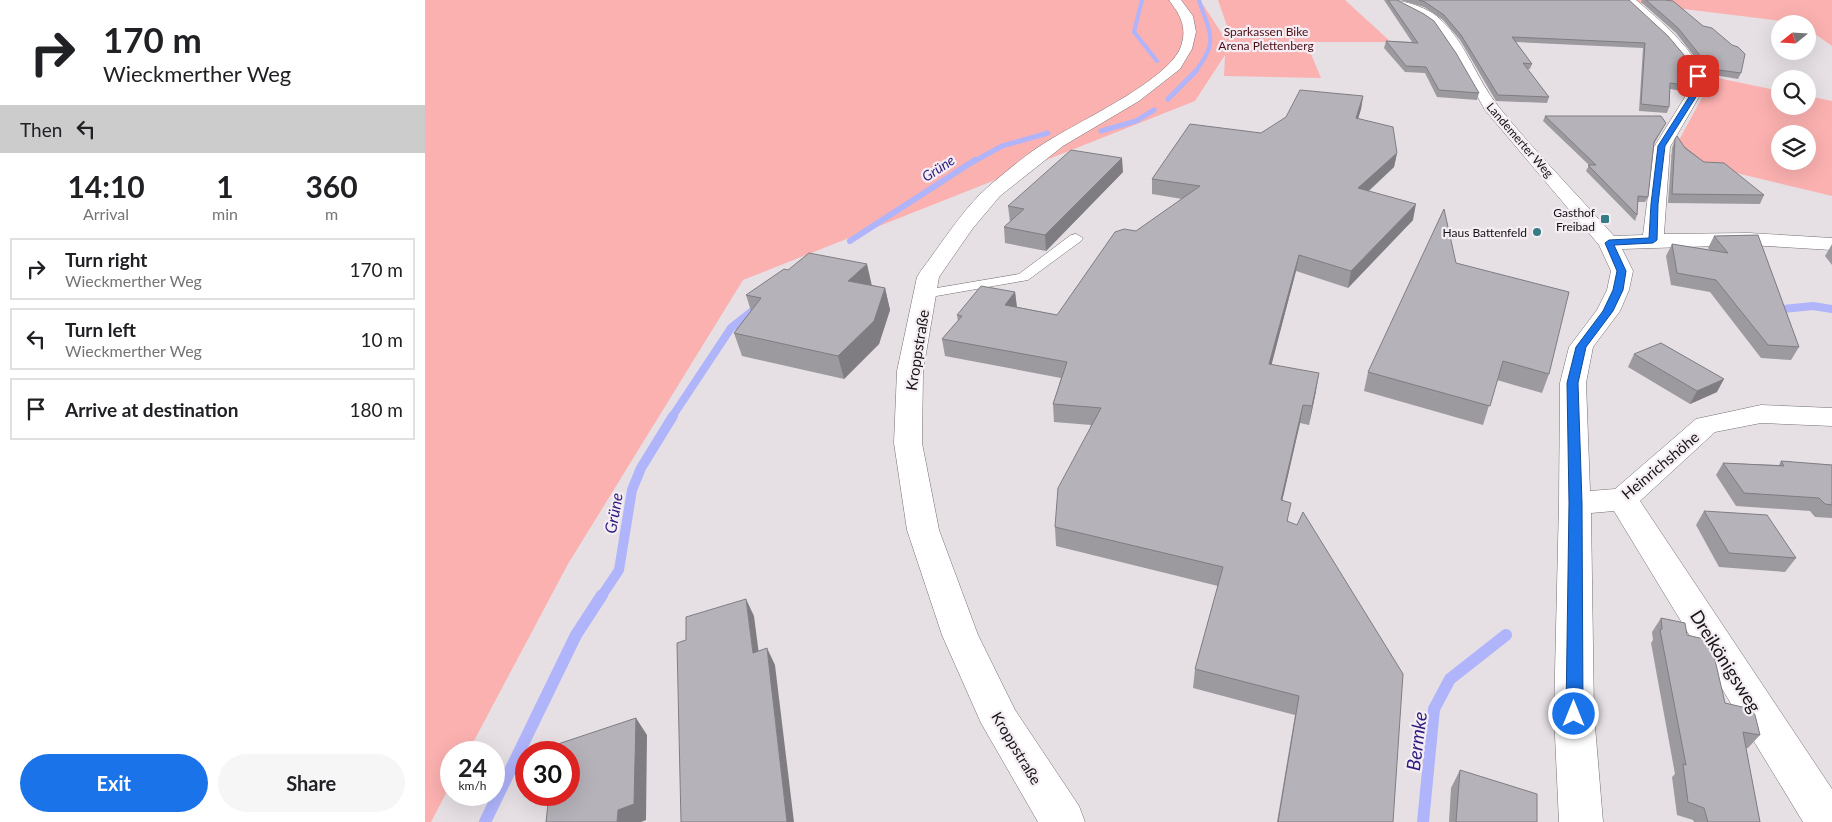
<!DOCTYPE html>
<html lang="en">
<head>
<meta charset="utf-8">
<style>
	:root { --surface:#fff; --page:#f6f6f6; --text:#202124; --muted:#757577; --line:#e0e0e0; --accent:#1a73e8 }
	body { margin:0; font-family:Lato,sans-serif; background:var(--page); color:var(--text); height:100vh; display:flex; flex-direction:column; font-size:19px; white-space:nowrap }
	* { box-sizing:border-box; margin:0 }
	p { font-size:16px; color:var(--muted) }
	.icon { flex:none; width:28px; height:28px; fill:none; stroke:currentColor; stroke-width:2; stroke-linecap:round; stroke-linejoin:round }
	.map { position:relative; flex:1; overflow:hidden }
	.panel { display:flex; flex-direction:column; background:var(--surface); width:425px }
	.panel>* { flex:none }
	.top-card { background:#fff; color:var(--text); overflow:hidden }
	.needle { width:32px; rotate:252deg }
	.controls { position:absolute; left:1346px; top:15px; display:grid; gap:10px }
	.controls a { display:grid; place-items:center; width:45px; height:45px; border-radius:50%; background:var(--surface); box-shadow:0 5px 20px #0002; font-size:25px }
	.speed { position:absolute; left:15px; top:741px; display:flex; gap:10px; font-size:25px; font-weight:700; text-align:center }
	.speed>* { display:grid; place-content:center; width:65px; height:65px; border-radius:50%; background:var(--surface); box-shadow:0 5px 20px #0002; line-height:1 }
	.speed small { font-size:12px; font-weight:400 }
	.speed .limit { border:8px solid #d22; background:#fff; color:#111 }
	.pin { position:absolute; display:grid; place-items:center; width:42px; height:42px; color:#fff; margin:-21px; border-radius:10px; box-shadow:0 2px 8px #0006 }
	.me { position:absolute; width:55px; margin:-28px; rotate:0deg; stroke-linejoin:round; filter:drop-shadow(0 0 4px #0008) }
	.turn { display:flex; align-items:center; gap:18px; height:105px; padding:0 20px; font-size:22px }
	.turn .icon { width:65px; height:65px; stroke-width:2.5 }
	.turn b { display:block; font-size:35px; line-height:42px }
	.then { display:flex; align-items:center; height:48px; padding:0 20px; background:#0003; gap:10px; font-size:19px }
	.eta { display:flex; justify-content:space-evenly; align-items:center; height:85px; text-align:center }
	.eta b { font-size:30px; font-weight:700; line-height:35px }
	.button { display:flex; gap:10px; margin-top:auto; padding:10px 20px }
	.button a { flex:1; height:58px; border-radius:30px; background:var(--accent); color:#fff; font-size:20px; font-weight:700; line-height:58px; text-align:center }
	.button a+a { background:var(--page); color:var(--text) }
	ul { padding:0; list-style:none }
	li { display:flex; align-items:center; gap:15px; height:62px; margin:0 10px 8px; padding:0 10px; border:2px solid var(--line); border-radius:0px }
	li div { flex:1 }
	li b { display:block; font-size:19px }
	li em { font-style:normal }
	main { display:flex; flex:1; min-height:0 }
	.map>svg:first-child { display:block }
</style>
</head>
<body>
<main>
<section class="panel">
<div class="top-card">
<div class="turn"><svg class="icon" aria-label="right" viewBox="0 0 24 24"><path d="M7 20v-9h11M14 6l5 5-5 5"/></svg><div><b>170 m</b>Wieckmerther Weg</div></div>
<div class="then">Then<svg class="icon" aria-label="left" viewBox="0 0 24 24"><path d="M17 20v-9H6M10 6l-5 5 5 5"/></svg></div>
</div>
<div class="eta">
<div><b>14:10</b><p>Arrival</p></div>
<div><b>1</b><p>min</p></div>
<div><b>360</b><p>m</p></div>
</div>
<ul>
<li><svg class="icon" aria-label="right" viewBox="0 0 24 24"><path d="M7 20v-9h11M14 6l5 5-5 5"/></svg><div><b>Turn right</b><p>Wieckmerther Weg</p></div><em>170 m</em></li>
<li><svg class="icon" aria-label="left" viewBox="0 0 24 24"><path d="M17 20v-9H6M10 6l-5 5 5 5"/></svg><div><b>Turn left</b><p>Wieckmerther Weg</p></div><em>10 m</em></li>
<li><svg class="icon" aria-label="arrive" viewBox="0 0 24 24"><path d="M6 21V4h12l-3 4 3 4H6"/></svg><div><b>Arrive at destination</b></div><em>180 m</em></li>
</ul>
<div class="button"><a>Exit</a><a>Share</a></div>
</section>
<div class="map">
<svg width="1407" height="822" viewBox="0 0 1407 822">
	<rect width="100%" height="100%" fill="#e6e0e5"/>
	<path fill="#fbb1b0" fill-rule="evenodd" d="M0,0H773L777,3L801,40L802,26L793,0H920L966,42H881L896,78L799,76L800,55L770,101L318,280L143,564L43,752H26V784L6,822H0Z
		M1185,0H1407V46L1383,29L1382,24Z
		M1288,77L1355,91V106H1382L1383,96L1407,101V196L1245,157ZM1355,134H1382V161H1355Z"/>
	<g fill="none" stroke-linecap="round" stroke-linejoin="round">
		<path stroke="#afb4fb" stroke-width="4" d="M717,0L709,32L732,61
			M770,72C795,40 784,33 774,0"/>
		<path stroke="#afb4fb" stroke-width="5" d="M743,99L771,71
			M676,131L711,121L729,110
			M548,162L577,146L623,133"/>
		<path stroke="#afb4fb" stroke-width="6" d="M425,241L550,160"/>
		<path stroke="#afb4fb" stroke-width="8" d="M1358,309L1388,306L1407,309
			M247,417L306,328L335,305"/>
		<path stroke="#afb4fb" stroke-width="10" d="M176,597L194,570L207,490L216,468L248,416"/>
		<path stroke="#afb4fb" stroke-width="12" d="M60,822L151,635L177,595
			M998,822L1009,709L1025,679L1081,635"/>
		<g stroke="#746f73" stroke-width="1">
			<path id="service" d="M651,234L658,238L656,241L603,280L500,298L495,297L493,294L495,291L500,290L594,274L646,235Z"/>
		</g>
		<g stroke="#746f73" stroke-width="1">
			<path id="minor" d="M961,0C979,0 1004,7 1017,21C1042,45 1052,80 1073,106C1109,151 1151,193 1189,236L1218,235L1229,147L1260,97L1266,76L1258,59L1242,40L1198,0H1211C1238,23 1263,44 1280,76L1274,97L1245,147L1239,234L1324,233L1407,238V250L1324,245L1197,249L1208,271L1204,290L1195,311L1168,347L1161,383L1165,491L1190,489L1271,419L1336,405L1407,408V426L1336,423L1290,432L1215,501L1407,789V822H1378L1189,511L1166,513L1169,714L1178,822H1134L1129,714L1134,503L1135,383L1144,347L1172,310L1182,290L1186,271L1174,245L1060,110L1031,58L1009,26L999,18Z"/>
		</g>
		<g stroke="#746f73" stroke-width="1">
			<path id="tertiary" d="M744,0H756L768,16L771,32L767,49L755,69L714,101L638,146L575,196L548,228L514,277L498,371L497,443L514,530L553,635L590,710L654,806L660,822H613L556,723L517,635L482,530L469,443L472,371L492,277L495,272C515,246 539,207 564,186C584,169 605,151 628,138C659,119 740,81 755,49C763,28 756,16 744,0Z"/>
		</g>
		<use href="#service" fill="#fff" fill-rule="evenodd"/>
		<use href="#minor" fill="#fff" fill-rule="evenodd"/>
		<use href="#tertiary" fill="#fff" fill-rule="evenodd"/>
	</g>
	<path fill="#9c999f" d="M959,0H972L1054,93L1052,100L1012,97L1000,73L980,72L959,48L961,41L987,42Z
		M975,0H1204L1265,67L1263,73H1259V85L1257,91L1245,89L1244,107L1242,113L1214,111L1218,48L1091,42L1107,64L1105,69H1102L1124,97L1122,103L1071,101L1035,40L1018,20L999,7Z
		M1217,0H1240L1278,26L1316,73L1313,79L1283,74L1251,33L1216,2Z
		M938,96L936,109L933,119L972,153L969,167L944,191L988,220L923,288L871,271L846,365L891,391L884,425L875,423L857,501L863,522L968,822H852L870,715L768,688L770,669L793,586L631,546L630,527L666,425L629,422L628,404L636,378L520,356L517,339L533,321L532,315L590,292L592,307L632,315L711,231L757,199L727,194V179L836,133Z
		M1120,116L1238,128L1229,144L1223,197L1220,202H1213L1212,215L1210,221L1161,171L1164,165L1118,121Z
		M1250,139L1279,162L1339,195L1335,204L1243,203L1247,148Z
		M698,172L621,251L580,243L579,227L585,222L583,206Z
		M1333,235L1374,347L1366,360L1336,358L1285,292L1246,285L1241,256L1247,244L1285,250L1283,248L1289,236Z
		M1407,244V265L1400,256Z
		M1031,263L1124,374L1117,393L1072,380L1058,425L939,391L943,372Z
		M447,285L460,288L465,310L454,344L419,379L317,356L309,333L326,311L321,295Z
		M1209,354L1292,392L1265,404L1203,367Z
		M1356,461L1407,465V518L1390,517L1385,511L1311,506L1291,475L1298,463L1354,465Z
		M1279,511L1371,558L1360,572L1294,567L1271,525Z
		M1236,618L1262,635L1300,703L1335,735L1323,748H1321L1335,822H1269L1268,820L1252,815L1247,777L1250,774L1226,643L1228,640L1227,632Z
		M1035,770L1112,822H1024L1026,788Z"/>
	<path fill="#7f7d82" d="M938,96L936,109L929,132L931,118Z
		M972,153L969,167L930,203L933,188Z
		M697,158L698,172L621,251L620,235Z
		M991,204L988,220L923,288L926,271Z
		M874,255L871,271L842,382L844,364Z
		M442,264L447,286L423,281Z
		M460,288L465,310L454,344L419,379L413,356Z
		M590,292L592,309L580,305Z
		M894,373L891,391L884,425L887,406Z
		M1299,379L1292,392L1265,404L1272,391Z
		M878,405L875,423L853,519L856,500Z
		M321,599L329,616L336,670L328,653Z
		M342,648L350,665L369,822H362Z
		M211,718L222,735L221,820L216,822H192L193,810Z"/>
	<path fill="#b5b2b9" stroke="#7f7d82" d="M963,0H972L999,14L1009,21L1031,53L1054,93L1014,90L1001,67L981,66L961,41L993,43Z
		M994,0H1204L1243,36L1259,55L1265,67H1259V85L1245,83L1244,107L1216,104L1220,43L1087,37L1107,64L1098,63L1124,97L1073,95L1036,35L1019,15L1000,2Z
		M1221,0H1240L1248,1L1278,26L1287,28L1307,45L1313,47L1320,54L1316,73L1286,69L1253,28Z
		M875,90L938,96L931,118L968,127L972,153L933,188L991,204L926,271L874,255L844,364L894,373L887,406L878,405L856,500L866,503L862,521L872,525L878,512L978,674L968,822H853L874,696L770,669L798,567L630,527L633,488L676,408L628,404L642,362L517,339L537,316L532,315L556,286L590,292L580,305L632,315L690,232L699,229L711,231L775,186L727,179L765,124L836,133L861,117Z
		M1120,116H1236L1241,123L1229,142L1223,197L1213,196L1212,215L1163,165H1171Z
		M1252,136L1260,148L1279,162L1299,163L1339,195L1247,194L1250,139Z
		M646,150L697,158L620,235L579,227L599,209L583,206Z
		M1019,209L1031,263L1144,292L1124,374L1078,361L1065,406L943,372Z
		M1333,235L1374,347L1343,345L1291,280L1252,273L1247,244L1303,253L1289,236Z
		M384,253L442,264L423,281L460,288L449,321L413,356L309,333L336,298L321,295L359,269L363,270Z
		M1236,343L1299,379L1272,391L1209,354Z
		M1356,461L1407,465V505L1400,504L1394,498L1319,493L1298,463L1359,466Z
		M1279,511L1342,515L1371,558L1304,553Z
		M321,599L328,653L342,648L362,822H256L252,643L261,640V617Z
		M1236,618L1260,623L1262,635L1283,640L1287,647L1300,703L1326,709L1330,715L1335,735L1318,732L1335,822H1283L1279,808L1263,802L1258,764L1261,765L1235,630L1237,629Z
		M211,718L209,804L193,810L192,822H121L124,795H144V752H129L130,745Z
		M1035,770L1112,794V822H1031Z"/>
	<path fill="#1a73e8" stroke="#114b97" d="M1273,74L1276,76L1271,97L1240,146L1233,204L1232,240L1228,243L1189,245L1201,271L1198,290L1188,311L1161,347L1153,383L1157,503L1158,714L1155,720L1149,722L1144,720L1141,714L1144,503L1142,383L1151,347L1178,311L1188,290L1192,271L1180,243L1184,240L1224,238L1226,204L1233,146L1264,97L1270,76Z"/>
	<g fill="#357c86" stroke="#f4edf3" stroke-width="2">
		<rect x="1175" y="214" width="10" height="10" rx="2.5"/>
		<circle cx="1112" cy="232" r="5"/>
	</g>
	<g text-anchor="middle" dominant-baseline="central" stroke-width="4.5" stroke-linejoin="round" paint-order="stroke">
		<g font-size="12" fill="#4e0e16" stroke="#f4edf3">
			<text x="841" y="31">Sparkassen Bike<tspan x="841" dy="14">Arena Plettenberg</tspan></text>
		</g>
		<g font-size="12" fill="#151314" stroke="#f4edf3">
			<text transform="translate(1095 140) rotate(49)">Landemerter Weg</text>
		</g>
		<g font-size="12" fill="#151314" stroke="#f4edf3" text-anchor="end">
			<text x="1170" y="212">Gasthof<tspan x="1170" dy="14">Freibad</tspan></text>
			<text x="1102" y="232">Haus Battenfeld</text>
		</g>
		<g font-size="14" font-style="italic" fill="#2d1c80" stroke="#f4edf3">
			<text transform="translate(513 168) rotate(-33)">Grüne</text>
		</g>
		<g font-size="15" fill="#151314" stroke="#f4edf3">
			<text transform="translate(492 350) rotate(-81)">Kroppstraße</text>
			<text transform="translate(1235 465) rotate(-40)">Heinrichshöhe</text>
			<text transform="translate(592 748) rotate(59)">Kroppstraße</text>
		</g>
		<g font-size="16" font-style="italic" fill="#2d1c80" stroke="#f4edf3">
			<text transform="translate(188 513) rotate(-80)">Grüne</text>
		</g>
		<g font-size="18" fill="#151314" stroke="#f4edf3">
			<text transform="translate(1301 661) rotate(58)">Dreikönigsweg</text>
		</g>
		<g font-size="19" font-style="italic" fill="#2d1c80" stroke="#f4edf3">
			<text transform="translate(991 741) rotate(-83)">Bermke</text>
		</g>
	</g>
</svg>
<div class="controls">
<a><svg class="needle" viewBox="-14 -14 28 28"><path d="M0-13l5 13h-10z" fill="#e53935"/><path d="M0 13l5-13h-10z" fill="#757577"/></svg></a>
<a><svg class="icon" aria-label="search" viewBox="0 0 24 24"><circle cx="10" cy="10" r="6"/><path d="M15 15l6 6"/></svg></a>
<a><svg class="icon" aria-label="layers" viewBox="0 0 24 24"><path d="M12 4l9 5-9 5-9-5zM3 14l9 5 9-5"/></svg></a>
</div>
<div class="speed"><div>24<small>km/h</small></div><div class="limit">30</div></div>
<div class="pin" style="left:1273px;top:76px;background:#d93025"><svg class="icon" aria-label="arrive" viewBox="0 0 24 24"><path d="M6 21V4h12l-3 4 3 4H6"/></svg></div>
<svg class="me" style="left:1149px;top:714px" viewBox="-20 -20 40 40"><circle r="17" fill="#1a73e8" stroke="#fff" stroke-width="3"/><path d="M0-11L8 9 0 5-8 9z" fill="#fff"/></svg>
</div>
</main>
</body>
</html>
